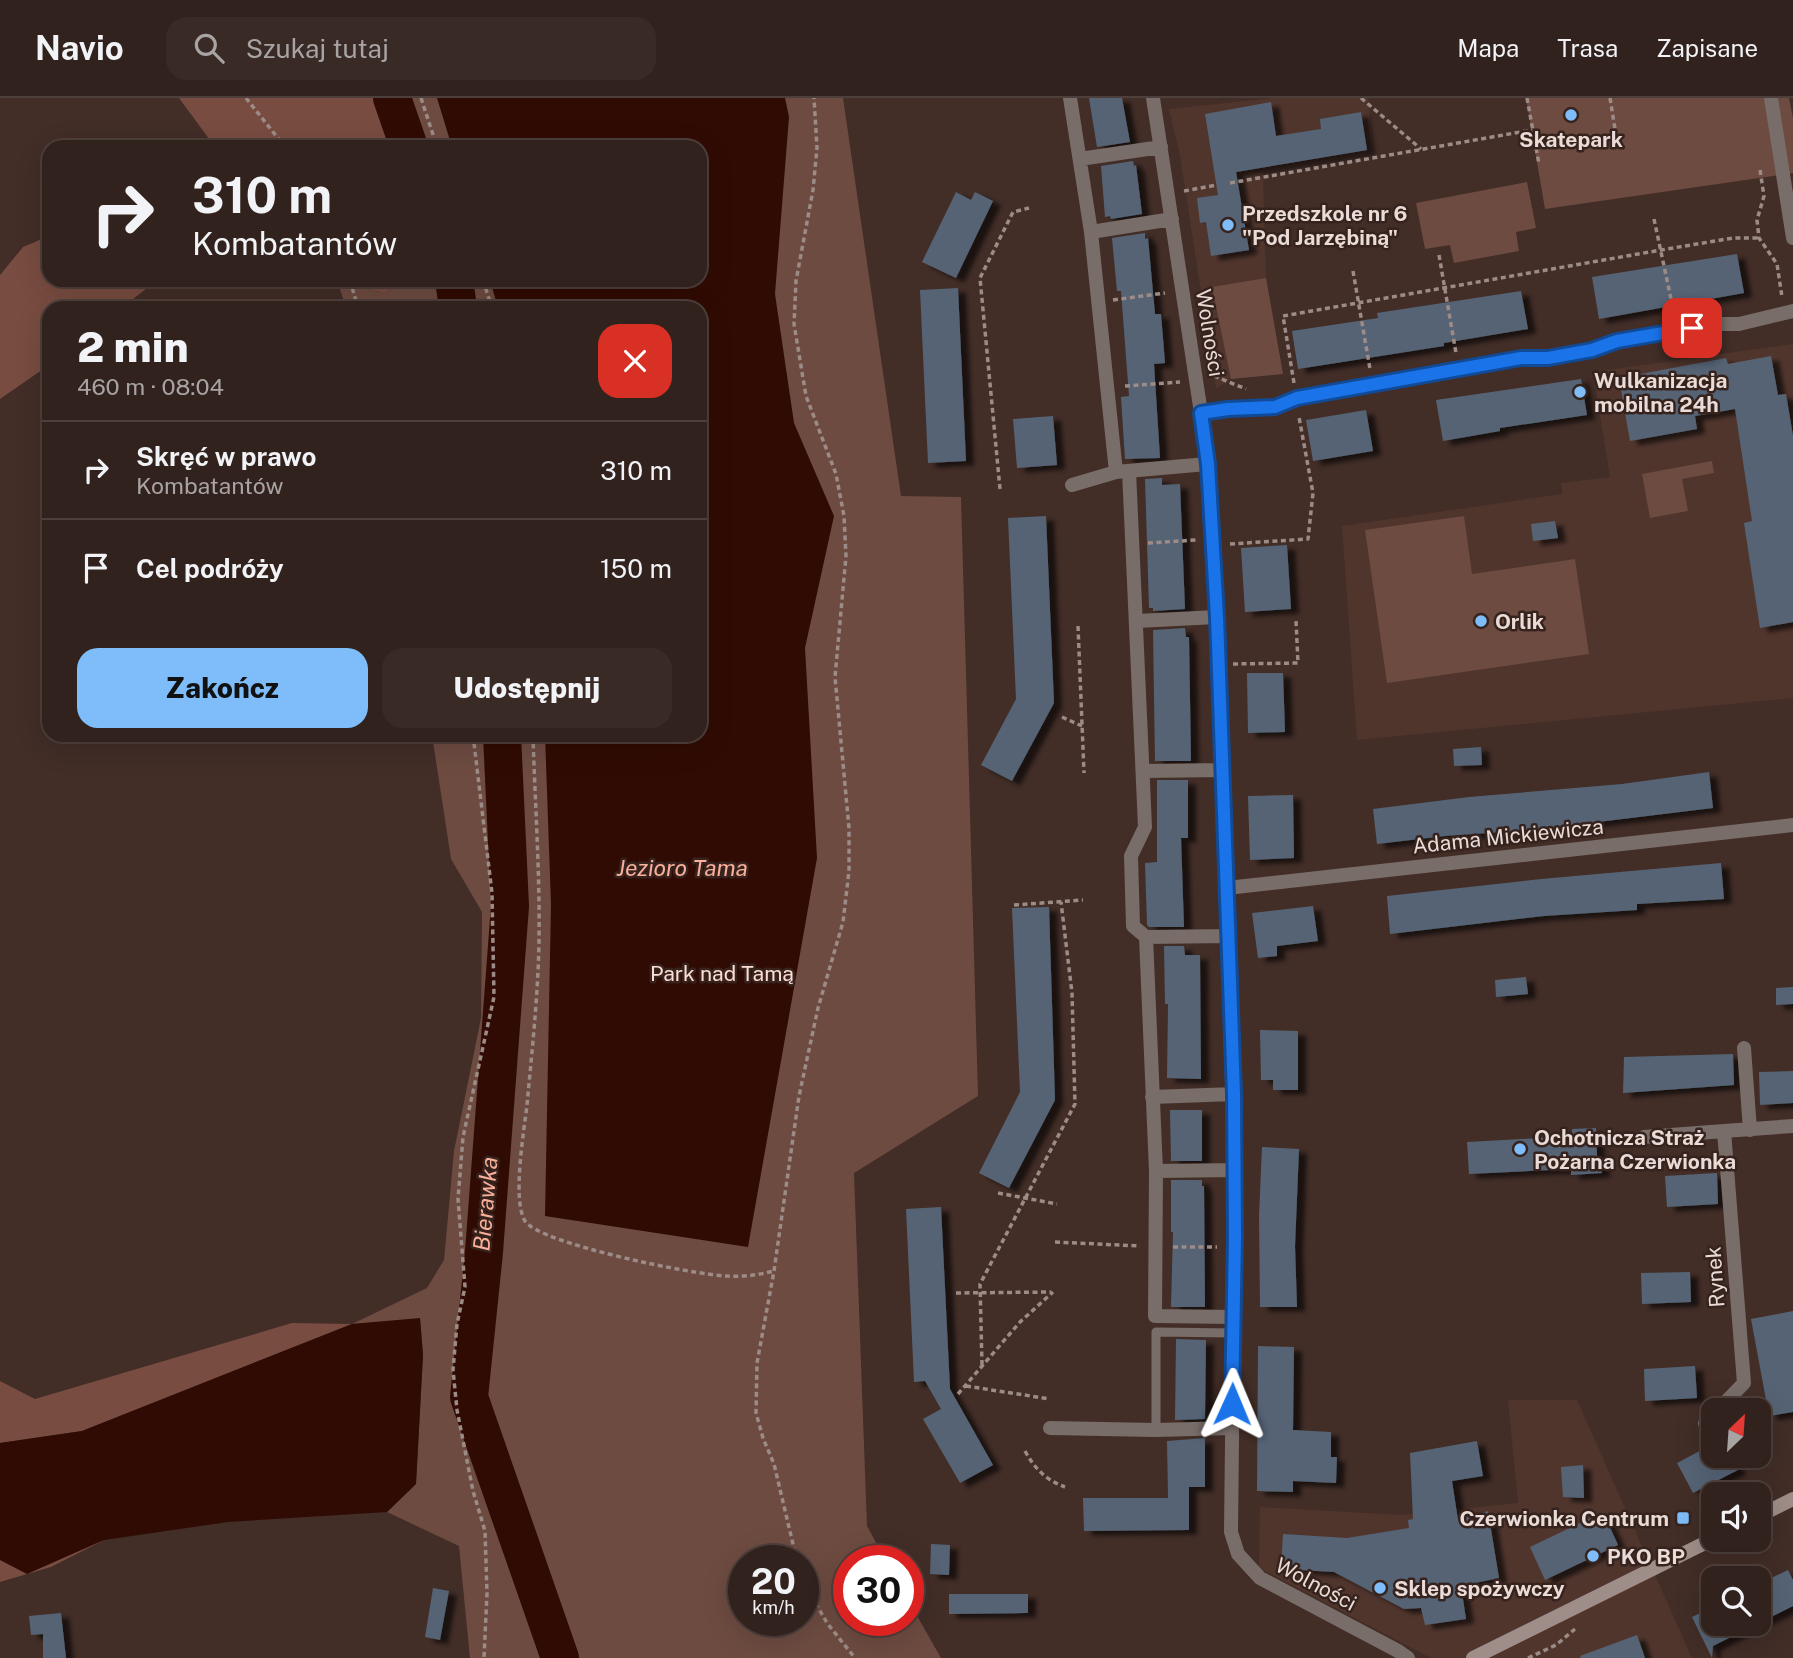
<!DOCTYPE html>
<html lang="pl">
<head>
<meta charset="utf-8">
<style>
	:root { --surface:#32221d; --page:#3a2a26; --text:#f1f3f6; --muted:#a8a4a4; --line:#4d3f3b; --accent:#7ebdf9 }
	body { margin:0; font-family:"Public Sans",sans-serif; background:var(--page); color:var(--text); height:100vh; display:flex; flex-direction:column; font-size:26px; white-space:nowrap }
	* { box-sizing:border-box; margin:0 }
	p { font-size:23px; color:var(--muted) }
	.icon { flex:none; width:38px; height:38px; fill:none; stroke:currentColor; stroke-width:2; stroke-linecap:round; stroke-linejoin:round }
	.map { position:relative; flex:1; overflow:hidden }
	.sheet { position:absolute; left:42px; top:203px; width:665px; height:441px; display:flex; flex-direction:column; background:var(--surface); border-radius:21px; box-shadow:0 7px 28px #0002,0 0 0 2px var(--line) }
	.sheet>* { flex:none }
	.top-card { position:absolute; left:42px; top:42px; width:665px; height:147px; border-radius:21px; box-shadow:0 7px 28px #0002,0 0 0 2px var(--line); background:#32221d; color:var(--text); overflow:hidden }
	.needle { width:46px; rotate:25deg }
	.tools { position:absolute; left:1701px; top:1300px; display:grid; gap:14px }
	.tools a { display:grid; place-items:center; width:70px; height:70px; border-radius:14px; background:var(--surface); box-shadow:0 7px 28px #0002,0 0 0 2px var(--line); font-size:35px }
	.speed { position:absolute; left:728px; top:1447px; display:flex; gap:14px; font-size:35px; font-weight:700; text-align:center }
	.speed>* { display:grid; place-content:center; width:91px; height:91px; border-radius:50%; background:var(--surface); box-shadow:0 7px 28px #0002,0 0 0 2px var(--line); line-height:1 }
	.speed small { font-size:18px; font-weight:400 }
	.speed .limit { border:10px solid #d22; background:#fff; color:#111 }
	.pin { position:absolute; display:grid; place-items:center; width:60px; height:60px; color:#fff; margin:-30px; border-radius:14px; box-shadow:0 4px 10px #0006 }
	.me { position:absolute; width:77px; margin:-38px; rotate:1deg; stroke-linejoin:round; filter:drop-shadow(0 0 5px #0008) }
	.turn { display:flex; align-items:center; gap:24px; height:147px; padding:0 35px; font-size:32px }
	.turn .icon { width:91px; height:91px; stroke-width:2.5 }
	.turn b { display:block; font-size:49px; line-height:60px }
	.round { display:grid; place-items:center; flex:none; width:74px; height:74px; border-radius:21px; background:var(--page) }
	.overview { display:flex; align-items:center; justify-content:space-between; height:119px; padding:0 35px }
	h1 { font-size:42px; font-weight:800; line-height:52px }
	.primary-button { display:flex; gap:14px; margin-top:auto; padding:14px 35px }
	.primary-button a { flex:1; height:80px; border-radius:21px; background:var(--accent); color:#111; font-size:28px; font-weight:800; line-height:80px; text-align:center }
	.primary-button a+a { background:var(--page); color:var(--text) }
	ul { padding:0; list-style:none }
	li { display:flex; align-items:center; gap:21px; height:98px; padding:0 35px; border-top:2px solid var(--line) }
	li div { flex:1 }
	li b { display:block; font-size:26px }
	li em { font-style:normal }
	header { display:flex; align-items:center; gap:42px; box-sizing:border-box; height:98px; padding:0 35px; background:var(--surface); border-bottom:2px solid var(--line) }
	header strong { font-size:33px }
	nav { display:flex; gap:38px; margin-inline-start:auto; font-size:24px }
	.search { width:490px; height:63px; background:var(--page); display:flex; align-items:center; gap:18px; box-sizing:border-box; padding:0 24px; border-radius:21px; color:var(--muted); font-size:26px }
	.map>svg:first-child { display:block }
</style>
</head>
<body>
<header>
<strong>Navio</strong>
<div class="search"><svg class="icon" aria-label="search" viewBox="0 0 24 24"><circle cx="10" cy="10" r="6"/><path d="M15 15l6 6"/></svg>Szukaj tutaj</div>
<nav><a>Mapa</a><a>Trasa</a><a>Zapisane</a></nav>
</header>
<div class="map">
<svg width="1793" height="1560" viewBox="0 0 1793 1560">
	<defs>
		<filter id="shadow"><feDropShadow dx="8" dy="4.5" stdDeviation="2" flood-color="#0009"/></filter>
	</defs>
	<rect width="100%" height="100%" fill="#422d27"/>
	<path fill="#50352d" d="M1272,0H1368L1373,55L1263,74L1266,180L1283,276L1231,281L1216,291L1180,58L1169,11Z
		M1793,246V600L1357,642L1342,428L1562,396L1561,385L1610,379L1593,274Z
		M1508,1302H1577L1692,1560H1431L1259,1470L1260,1409L1401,1417L1518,1405Z"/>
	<path fill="#6d4b41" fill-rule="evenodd" d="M373,0H843L901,398L961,399L978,998L854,1075L867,1428L886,1463H849V1522H908V1502L941,1560H470L459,1448L387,1414L416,1386L423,1257L420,1221L352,1226L427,1190L444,1162L454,1053L481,920L482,814L451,761L432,637H700V210H346L337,182L386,196L396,182H700V49H393ZM744,1463H803V1522H744Z
		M1526,0H1789L1793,20V75L1545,111Z
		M1527,84L1536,130L1516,134L1519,153L1454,165L1450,147L1425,151L1416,105Z
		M1266,180L1283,276L1231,281L1212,189Z
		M1712,363L1714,375L1682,381L1688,413L1650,420L1642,376Z
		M1464,418L1472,476L1575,461L1589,556L1387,585L1365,432Z"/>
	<path fill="#784c40" d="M179,0H373L393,49H215Z
		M49,138V182H157L122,210H49V267L0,301V177L23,149Z
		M337,182H396L386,196Z
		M292,1225L352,1226L82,1333L0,1345V1283L35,1301Z
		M104,1442L51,1469L0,1484V1462Z"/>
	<path fill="#300b03" d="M437,0H785L789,19L775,196L794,325L834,418L805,550L817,760L748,1149L545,1118L551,806L545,637H700V210H498L490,182H700V49H452Z
		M420,1220L423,1257L416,1386L387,1414L228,1424L104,1442L27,1476L0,1462V1345L82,1333L352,1226Z"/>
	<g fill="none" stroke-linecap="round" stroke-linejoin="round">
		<path stroke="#300b03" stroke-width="38" d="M392,0L409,49
			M454,182L458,210
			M502,637L510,808L484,1154L469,1299L560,1560"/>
	</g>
	<path fill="#546474" filter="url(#shadow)" d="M1089,0H1122L1130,44L1097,49Z
		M1271,4L1276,38L1321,31L1320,21L1361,14L1367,52L1236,74L1249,152L1211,158L1206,124L1200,125L1197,100L1218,97L1205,16Z
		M1133,63L1134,68L1136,67L1142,116L1111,121L1110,118L1105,119L1101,68Z
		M956,94L971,102L975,94L993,103L956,180L922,164Z
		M1145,135V141L1148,140L1155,216H1161L1165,265L1154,266L1160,360L1125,361L1121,299L1129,298L1121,193H1117L1112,140Z
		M1737,156L1744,195L1599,221L1592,179Z
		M958,190L966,363L928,365L920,192Z
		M1521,193L1528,231L1444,245V248L1298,271L1292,233L1378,220L1377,215Z
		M1771,258L1778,297L1786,296L1793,338V524L1760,530L1744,425L1752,423L1735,311L1695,318L1697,331L1630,343L1619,280L1726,260L1728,266Z
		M1581,281L1587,317L1500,330V333L1443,343L1436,302Z
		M1366,312L1373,353L1313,363L1306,322Z
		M1053,318L1057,367L1017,370L1013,321Z
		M1162,380V387L1180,386L1185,511L1153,513V510H1149L1145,381Z
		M1046,418L1054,605L1012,683L981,667L1016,601L1008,420Z
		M1555,423L1558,440L1533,443L1531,426Z
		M1287,447L1291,511L1245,514L1241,450Z
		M1185,530L1186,539H1189L1191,663H1155L1153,532Z
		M1247,575H1283L1285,634L1248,635Z
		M1481,649L1482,667L1454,668L1453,651Z
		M1709,674L1713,710L1532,732L1445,738L1377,746L1373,711L1469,699L1622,686Z
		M1157,682H1188V740H1181L1184,829H1149L1147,827L1145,765L1157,764Z
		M1293,697L1294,760L1250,762L1248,698Z
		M1721,765L1724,801L1637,806V812L1544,818L1390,836L1387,798L1541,781Z
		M1313,808L1318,843L1277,848V858L1258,860L1252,815Z
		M1049,809L1055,1002L1009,1090L979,1075L1020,994L1012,810Z
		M1164,848H1184L1185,857H1200L1201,981L1167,980L1168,906H1165Z
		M1526,879L1528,896L1496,899L1495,882Z
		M1793,889V906L1776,907V890Z
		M1260,932L1298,933V992H1273V982H1261Z
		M1733,956L1734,987L1623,995L1624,959Z
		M1793,973V1005L1760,1007L1759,974Z
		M1170,1012H1202V1063H1171Z
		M1596,1030L1597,1058H1601L1602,1075L1571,1077V1071L1469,1076L1467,1044L1557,1039V1036L1572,1035V1031Z
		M1262,1049L1299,1051L1295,1148L1297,1209H1260L1259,1118Z
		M1717,1075L1718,1106L1667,1109L1665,1078Z
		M1171,1082H1202V1088H1204L1205,1209H1171L1173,1134H1171Z
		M941,1109L950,1291L993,1367L960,1385L923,1321L941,1311L925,1283L914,1284L906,1111Z
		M1690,1174L1691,1204L1642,1206L1641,1175Z
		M1793,1213V1314L1769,1318L1751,1221Z
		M1176,1241L1206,1242L1205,1321L1175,1322Z
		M1258,1248L1294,1249L1293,1332L1331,1334V1359H1337L1336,1385L1293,1383V1394L1257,1393Z
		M1695,1268L1697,1300L1645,1303L1644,1271Z
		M1205,1340V1389H1189V1432L1084,1433L1083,1400H1168L1167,1343Z
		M1477,1343L1483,1378L1452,1383L1458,1422L1488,1413L1499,1480L1461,1488L1466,1521L1425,1527L1421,1510L1404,1511L1334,1474L1281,1471L1283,1436L1347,1440L1409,1430L1408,1422L1413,1421L1410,1355Z
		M1713,1346V1358H1731L1738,1372L1693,1395L1677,1365Z
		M1583,1367L1584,1400L1563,1399L1561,1369Z
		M1603,1414L1618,1447L1545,1482L1530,1449Z
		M931,1446L950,1447L949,1477L930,1476Z
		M1788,1472L1793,1482V1508L1759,1525V1486Z
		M433,1490L449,1493L440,1542L425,1539Z
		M949,1496H1028V1515L949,1516Z
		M1713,1509V1526H1757L1713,1548L1712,1560L1692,1519Z
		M61,1515L66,1560H43V1536L31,1537L29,1518Z
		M1637,1537L1645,1560H1581L1580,1558Z"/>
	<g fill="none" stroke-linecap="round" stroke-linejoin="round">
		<path stroke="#9c8b86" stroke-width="3.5" stroke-dasharray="5 3.5" stroke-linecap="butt" d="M246,0L285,49
			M421,0L437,49
			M1361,0L1421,51
			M1527,0L1539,66
			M1610,0L1616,37
			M1760,72L1764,98L1757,122L1759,140L1777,166L1782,199
			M1230,85L1532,32
			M1184,93L1217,87
			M1654,121L1674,215
			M1439,157L1456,255
			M1353,173L1370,271
			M350,182L358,210
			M483,182L492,210
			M1113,202L1165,195
			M1214,278L1246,291
			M1294,285L1283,218L1661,152L1733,140H1759
			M1125,288L1180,284
			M1000,391L980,180L1013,114L1029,110
			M1148,445L1196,442
			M1230,446L1308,441L1313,395L1299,319
			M1078,528L1084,675
			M1233,566L1298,565L1296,523
			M1062,619L1082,628
			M473,637L492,795L494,899L463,1039L458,1101L465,1189L457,1226L453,1272L457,1312L473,1393L485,1433L487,1495L484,1560
			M533,637C535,706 540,775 539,844C538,898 532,953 527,1007C524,1033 512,1102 525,1123C540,1146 695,1177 727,1178C744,1179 758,1177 774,1173
			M1014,807L1083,802
			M998,1095L1057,1106
			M1055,1144L1140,1148
			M1173,1149H1217
			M956,1195L1051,1194
			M982,1267L980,1186L1075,1006L1072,895L1061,804
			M966,1288L1050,1301
			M958,1296L1020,1224L1053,1194
			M1025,1353C1035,1371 1046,1382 1065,1389
			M1729,1448L1740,1442
			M797,1463L774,1366L763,1340L756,1315L757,1265L774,1173L799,998L818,910L843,824L849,773V730L835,579L846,458L844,418L836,376L806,298L794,226L796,183L813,92L817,50L814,0
			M803,1483L827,1525L855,1560
			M1528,1560L1556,1547L1575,1531"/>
		<path stroke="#786d69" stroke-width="9" d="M1156,1332V1234L1234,1235"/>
		<path stroke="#786d69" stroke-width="14" d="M1070,0L1091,134L1116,374
			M1153,0L1201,315L1214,446L1235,1072L1231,1434L1238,1456L1260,1480L1398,1553L1408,1560
			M1771,0L1793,140
			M1080,61L1161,49
			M1091,134L1172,121
			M1201,315L1228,311L1275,308L1297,300L1521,260L1548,259L1593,252L1617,243L1717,226H1739L1793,213
			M1129,373L1145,729L1131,758L1133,828L1146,839L1156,1073L1155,1218L1234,1219
			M1072,387L1116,374L1207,366
			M1137,523L1217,519
			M1144,673L1223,672
			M1227,790L1793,727
			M1146,839L1228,838
			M1744,950L1750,1032
			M1152,999L1234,996
			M1644,1039L1724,1033
			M1156,1073L1235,1072
			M1718,1312L1744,1285L1724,1033L1793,1028
			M1705,1325L1713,1317
			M1050,1330L1156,1332L1232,1330"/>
		<path stroke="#9e8d88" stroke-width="14" d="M1759,1418L1793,1401
			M1473,1560L1713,1441"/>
	</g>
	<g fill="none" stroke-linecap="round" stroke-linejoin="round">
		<g stroke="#114b97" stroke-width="18">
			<path id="route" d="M1232,1306L1235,1140L1234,996L1217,519L1208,366L1201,315L1228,311L1275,309L1297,300L1521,260H1548L1592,252L1617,243L1692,230"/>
		</g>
		<use href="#route" stroke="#1a73e8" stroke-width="12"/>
	</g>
	<g fill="#7ebdf9" stroke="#37231d" stroke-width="2.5">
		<circle cx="1571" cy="17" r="7"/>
		<circle cx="1228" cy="127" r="7"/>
		<circle cx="1580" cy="294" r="7"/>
		<circle cx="1481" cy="523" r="7"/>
		<circle cx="1520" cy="1051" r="7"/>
		<rect x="1676" y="1413" width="14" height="14" rx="3.5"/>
		<circle cx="1593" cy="1458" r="7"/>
		<circle cx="1380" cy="1490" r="7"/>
	</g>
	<g text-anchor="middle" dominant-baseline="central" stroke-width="5" stroke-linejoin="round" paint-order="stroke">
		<g font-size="21" font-weight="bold" fill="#e9dbd7" stroke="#37231d" text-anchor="start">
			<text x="1571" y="41" text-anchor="middle">Skatepark</text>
			<text x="1242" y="115">Przedszkole nr 6<tspan x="1242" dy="24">"Pod Jarzębiną"</tspan></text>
			<text x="1594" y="282">Wulkanizacja<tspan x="1594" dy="24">mobilna 24h</tspan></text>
			<text x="1495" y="523">Orlik</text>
			<text x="1534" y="1039">Ochotnicza Straż<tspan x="1534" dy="24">Pożarna Czerwionka</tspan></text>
			<text x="1669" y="1420" text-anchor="end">Czerwionka Centrum</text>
			<text x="1607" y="1458">PKO BP</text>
			<text x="1394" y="1490">Sklep spożywczy</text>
		</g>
		<g font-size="21" fill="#e9dbd7" stroke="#37231d">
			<text transform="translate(1210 235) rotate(81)">Wolności</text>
			<text transform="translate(1508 738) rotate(-6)">Adama Mickiewicza</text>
			<text transform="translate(1715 1179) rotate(-94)">Rynek</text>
			<text transform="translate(1316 1486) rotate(28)">Wolności</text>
		</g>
		<g font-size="21" fill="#fcdcd3" stroke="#37231d">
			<text x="722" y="875">Park nad Tamą</text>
		</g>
		<g font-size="23" font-style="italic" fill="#faaf9a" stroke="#37231d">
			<text x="682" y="769">Jezioro Tama</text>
			<text transform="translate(485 1106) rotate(-85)">Bierawka</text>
		</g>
	</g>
</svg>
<div class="tools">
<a><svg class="needle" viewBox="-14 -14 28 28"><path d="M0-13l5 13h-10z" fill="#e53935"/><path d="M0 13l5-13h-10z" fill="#a8a4a4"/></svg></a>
<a><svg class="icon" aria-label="sound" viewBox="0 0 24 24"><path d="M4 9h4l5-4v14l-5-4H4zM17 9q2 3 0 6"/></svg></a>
<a><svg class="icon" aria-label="search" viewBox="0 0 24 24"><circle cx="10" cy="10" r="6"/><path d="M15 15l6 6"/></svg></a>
</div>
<div class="speed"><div>20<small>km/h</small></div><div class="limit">30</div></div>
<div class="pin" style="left:1692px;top:230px;background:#d93025"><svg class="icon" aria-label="arrive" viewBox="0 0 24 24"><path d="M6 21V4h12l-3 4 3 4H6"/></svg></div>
<svg class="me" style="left:1232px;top:1306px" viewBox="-20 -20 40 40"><path d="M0-17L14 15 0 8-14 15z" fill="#1a73e8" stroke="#fff" stroke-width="4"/></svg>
<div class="top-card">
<div class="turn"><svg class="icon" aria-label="right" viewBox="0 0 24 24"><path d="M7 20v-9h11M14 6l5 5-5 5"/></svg><div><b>310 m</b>Kombatantów</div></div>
</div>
<section class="sheet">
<div class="overview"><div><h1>2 min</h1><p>460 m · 08:04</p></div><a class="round" style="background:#d93025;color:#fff"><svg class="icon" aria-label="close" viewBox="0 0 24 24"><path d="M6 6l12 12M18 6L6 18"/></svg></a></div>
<ul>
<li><svg class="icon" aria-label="right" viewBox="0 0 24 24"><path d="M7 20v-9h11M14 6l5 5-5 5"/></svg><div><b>Skręć w prawo</b><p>Kombatantów</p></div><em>310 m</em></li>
<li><svg class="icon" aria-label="arrive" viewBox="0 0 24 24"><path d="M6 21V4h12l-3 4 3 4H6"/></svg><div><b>Cel podróży</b></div><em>150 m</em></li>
</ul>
<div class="primary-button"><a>Zakończ</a><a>Udostępnij</a></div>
</section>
</div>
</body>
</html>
